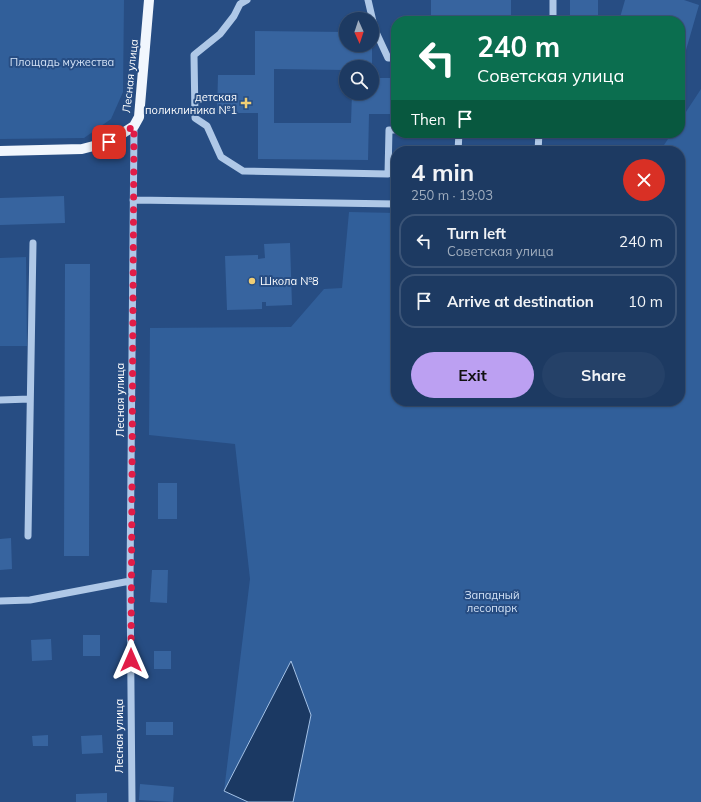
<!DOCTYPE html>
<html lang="en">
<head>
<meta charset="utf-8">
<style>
	:root { --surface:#1d3a62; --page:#254168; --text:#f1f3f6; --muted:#a0adbe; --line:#3b5477; --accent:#bca0f2 }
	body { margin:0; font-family:Mulish,sans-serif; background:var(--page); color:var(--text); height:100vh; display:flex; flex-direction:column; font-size:15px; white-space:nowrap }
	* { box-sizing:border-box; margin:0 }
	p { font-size:13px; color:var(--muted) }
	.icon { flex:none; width:22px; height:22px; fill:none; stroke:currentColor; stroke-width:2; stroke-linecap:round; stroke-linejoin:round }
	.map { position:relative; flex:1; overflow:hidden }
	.drawer { position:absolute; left:391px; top:146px; width:294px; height:260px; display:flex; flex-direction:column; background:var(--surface); border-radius:16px; box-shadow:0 1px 3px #0004,0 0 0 1px var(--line) }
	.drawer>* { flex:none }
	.top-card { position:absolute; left:391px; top:16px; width:294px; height:122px; border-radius:16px; box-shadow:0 1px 3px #0004,0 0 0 1px var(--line); background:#0b6e4f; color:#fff; overflow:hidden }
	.needle { width:26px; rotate:177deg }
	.controls { position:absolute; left:339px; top:12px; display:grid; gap:8px }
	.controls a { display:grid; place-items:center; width:40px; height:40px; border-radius:50%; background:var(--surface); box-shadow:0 1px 3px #0004,0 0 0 1px var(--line); font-size:20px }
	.pin { position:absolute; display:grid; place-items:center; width:34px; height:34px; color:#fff; margin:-17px; border-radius:8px; box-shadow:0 2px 6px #0006 }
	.me { position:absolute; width:44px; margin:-22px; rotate:0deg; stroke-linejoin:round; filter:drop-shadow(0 0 3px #0008) }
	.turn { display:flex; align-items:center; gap:14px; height:84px; padding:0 20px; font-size:18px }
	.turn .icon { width:52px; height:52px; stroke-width:2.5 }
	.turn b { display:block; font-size:28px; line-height:34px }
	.then { display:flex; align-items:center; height:38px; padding:0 20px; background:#0003; gap:8px; font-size:15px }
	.round { display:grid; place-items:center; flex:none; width:42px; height:42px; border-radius:21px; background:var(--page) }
	.headline { display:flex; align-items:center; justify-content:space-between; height:68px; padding:0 20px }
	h1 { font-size:24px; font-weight:700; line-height:30px }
	.cta { display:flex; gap:8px; margin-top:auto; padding:8px 20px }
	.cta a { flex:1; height:46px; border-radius:24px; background:var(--accent); color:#111; font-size:16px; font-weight:700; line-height:46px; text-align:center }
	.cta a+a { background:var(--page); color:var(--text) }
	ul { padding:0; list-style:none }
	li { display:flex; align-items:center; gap:12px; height:54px; margin:0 8px 6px; padding:0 12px; border:2px solid var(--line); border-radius:16px }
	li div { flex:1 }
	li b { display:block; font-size:15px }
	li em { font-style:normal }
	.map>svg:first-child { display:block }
</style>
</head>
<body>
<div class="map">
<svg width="701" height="802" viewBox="0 0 701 802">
	<rect width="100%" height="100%" fill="#274d83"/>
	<path fill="#315f9a" d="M0,0H124L123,92L111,119L84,138L0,139Z
		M701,89V802H293L311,715L291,661L224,791L250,579L235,444L149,435L150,328L291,327L324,289L342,288L349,212L396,213V401H680V151H660L672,133H680V121Z
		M26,257L27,346H0V258Z"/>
	<path fill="#1b3963" stroke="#a4c2e7" d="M291,661L311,715L293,802H248L224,791Z"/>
	<path fill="#37649f" d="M431,0H511V17L468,16V21H454V17H431Z
		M570,0H598V21L570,20Z
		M625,0H684L699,5L686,50L680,49V21H619Z
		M255,31L346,32V45H372V67H346V70L274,69V123H351L352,93H372V78H396V114H369L368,160L258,159V113H217L218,75H255Z
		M64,196L65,223L0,225V198Z
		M290,243L292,305L266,306V302H262V309L227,310L225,256L258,255V259L265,258L264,244Z
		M65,264H90L89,556H64Z
		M158,483H177V519H158Z
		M11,538L12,569L0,570V539Z
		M152,570H168L167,603L150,602Z
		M83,635H100V656H83Z
		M51,639L52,660L32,661L31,640Z
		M154,651H171V669H154Z
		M146,722H173V735H146Z
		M48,735V746H33L32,736Z
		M102,735L103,753L82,754L81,736Z
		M140,784L174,787L173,802L139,800Z
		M107,793V802H76V794Z"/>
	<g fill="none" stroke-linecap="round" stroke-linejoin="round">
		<path stroke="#afc8e7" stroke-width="7" d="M247,0L240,4L234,16L220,34L194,55L195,118L207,126L221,157L243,171L388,174L389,130H396
			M368,0L375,30L388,58H396
			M553,20V0
			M458,151L459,133
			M538,151L539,133
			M133,200L396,204
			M0,400L30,399
			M28,536L33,243
			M0,601L30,600L130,581
			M132,802L130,581L134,126"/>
		<path stroke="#f1f6fd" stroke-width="10" d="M0,151L82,149L109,142L134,126L139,117L149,0"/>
	</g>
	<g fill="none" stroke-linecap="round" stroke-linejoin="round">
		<path stroke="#e11d48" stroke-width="7" stroke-dasharray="0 12.6" d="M109,142L134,126L131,660"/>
	</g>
	<g fill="#f0ce75" stroke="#274d83" stroke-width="1.5">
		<path d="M244 97h4v4h4v4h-4v4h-4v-4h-4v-4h4z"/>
		<circle cx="252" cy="281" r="4"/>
	</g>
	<g text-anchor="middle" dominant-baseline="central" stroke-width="4" stroke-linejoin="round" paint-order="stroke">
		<g font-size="11" fill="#d3e2f6" stroke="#274d83">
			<text x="62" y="62">Площадь мужества</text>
			<text x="492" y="595">Западный<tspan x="492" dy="13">лесопарк</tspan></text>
		</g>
		<g font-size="11" fill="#fff" stroke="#274d83">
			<text transform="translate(130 76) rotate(-84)">Лесная улица</text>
			<text transform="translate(120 400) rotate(-90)">Лесная улица</text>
			<text transform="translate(119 736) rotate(-90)">Лесная улица</text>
		</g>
		<g font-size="11" fill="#fff" stroke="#274d83" text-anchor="end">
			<text x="237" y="97">детская<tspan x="237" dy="13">поликлиника №1</tspan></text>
			<text x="260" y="281" text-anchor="start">Школа №8</text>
		</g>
	</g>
</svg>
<div class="controls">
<a><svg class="needle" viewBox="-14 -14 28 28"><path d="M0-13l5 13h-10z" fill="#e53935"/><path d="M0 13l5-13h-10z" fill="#a0adbe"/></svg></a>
<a><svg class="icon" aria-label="search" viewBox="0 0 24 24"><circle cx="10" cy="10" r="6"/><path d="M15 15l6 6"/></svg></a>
</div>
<div class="pin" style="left:109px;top:142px;background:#d93025"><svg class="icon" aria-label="arrive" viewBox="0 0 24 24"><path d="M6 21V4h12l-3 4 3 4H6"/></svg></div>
<svg class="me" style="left:131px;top:660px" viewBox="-20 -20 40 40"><path d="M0-17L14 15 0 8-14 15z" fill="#e11d48" stroke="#fff" stroke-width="4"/></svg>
<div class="top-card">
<div class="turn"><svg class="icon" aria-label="left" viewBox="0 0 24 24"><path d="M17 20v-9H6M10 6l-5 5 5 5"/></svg><div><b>240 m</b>Советская улица</div></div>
<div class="then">Then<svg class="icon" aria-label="arrive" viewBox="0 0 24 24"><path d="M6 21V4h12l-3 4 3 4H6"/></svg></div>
</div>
<section class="drawer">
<div class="headline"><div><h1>4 min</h1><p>250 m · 19:03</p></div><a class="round" style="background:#d93025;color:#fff"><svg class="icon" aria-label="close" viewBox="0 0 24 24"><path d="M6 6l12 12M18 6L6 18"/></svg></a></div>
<ul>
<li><svg class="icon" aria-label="left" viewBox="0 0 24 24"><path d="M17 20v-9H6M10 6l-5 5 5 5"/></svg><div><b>Turn left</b><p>Советская улица</p></div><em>240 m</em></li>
<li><svg class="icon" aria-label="arrive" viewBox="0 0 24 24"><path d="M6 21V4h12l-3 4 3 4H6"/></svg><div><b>Arrive at destination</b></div><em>10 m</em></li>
</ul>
<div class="cta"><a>Exit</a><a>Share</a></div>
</section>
</div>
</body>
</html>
